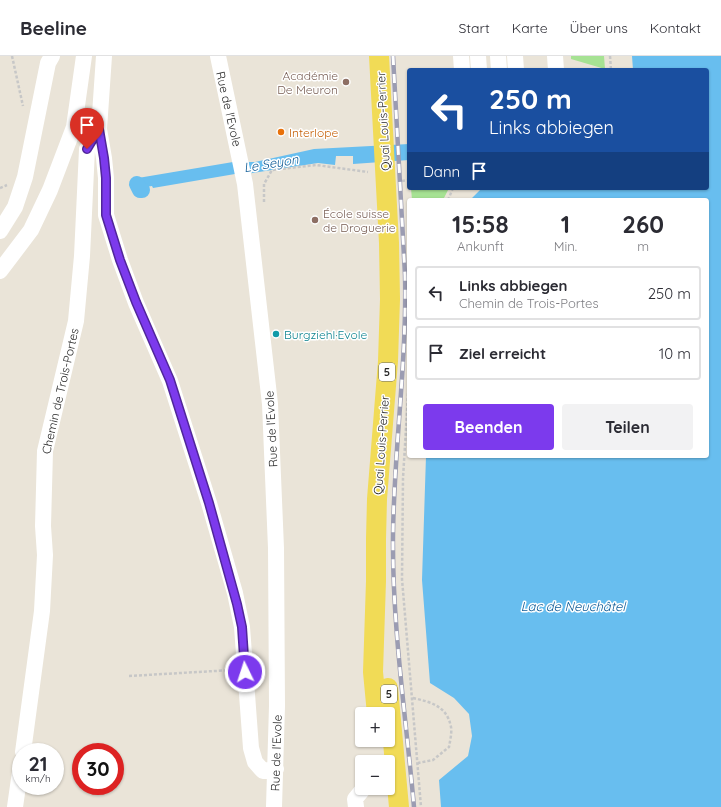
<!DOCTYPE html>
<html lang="de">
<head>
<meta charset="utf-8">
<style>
	:root { --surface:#fff; --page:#f2f2f3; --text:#2b2b33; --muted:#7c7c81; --line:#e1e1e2; --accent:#7c3aed }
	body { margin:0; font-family:Quicksand,sans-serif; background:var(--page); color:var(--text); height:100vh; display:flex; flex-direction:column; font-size:15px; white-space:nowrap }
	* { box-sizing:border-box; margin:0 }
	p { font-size:13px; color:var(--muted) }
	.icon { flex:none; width:22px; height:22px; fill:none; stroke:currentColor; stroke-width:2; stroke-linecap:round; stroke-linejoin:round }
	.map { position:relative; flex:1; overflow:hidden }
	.sheet { position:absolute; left:407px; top:142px; width:302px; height:260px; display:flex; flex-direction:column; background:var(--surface); border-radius:4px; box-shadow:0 1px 3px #0004 }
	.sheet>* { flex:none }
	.top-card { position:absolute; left:407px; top:12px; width:302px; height:122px; border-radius:4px; box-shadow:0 1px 3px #0004; background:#1a4fa0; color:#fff; overflow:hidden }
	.fabs { position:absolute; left:355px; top:651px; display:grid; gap:8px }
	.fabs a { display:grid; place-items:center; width:40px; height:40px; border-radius:4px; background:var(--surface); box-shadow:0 1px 3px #0004; font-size:20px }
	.speed { position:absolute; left:12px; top:687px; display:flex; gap:8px; font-size:20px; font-weight:700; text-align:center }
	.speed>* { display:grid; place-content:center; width:52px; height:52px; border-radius:50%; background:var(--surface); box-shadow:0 1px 3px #0004; line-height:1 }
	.speed small { font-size:10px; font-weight:400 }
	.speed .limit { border:6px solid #d22; background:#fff; color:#111 }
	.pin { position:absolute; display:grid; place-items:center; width:34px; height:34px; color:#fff; margin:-41px -17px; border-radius:50% 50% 50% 0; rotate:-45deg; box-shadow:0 0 4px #0007 }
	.pin .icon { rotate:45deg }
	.me { position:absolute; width:44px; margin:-22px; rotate:356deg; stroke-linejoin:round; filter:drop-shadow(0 0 3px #0008) }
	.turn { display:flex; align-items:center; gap:14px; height:84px; padding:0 16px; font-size:18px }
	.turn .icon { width:52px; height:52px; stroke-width:2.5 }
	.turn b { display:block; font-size:28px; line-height:34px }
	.then { display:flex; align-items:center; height:38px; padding:0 16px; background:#0003; gap:8px; font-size:15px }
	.eta { display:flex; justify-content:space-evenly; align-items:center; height:68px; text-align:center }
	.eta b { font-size:24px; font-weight:800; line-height:28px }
	.action { display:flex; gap:8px; margin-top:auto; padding:8px 16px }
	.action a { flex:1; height:46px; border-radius:4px; background:var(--accent); color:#fff; font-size:16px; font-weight:800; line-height:46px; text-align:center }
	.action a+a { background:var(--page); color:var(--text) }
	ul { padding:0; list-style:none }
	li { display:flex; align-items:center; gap:12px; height:54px; margin:0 8px 6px; padding:0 8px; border:2px solid var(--line); border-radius:4px }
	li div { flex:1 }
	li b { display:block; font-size:15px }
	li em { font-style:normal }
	header { display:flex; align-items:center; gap:24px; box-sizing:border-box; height:56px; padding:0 20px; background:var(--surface); border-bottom:1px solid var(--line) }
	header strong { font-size:19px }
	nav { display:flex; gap:22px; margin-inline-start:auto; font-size:14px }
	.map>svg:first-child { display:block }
</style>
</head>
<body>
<header>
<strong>Beeline</strong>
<nav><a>Start</a><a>Karte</a><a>Über uns</a><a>Kontakt</a></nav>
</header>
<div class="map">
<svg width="721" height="751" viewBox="0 0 721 751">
	<rect width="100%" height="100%" fill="#eae4d8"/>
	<path fill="#a6e293" d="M571,0H604L605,13L571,3Z
		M411,132H449L443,144H412Z"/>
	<path fill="#68beef" d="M632,0H721V751H441L439,724L468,700L472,680L469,658L454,642L430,627L422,524L426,400H707V144H470L482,132H707V14H633Z
		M409,88V104L353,108V100H336L335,109L318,107L253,117L235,118L153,132L152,130L134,133L132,123L233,106H255L314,93Z"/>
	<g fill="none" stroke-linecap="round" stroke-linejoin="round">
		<path stroke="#68beef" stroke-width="16" d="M137,128L140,134H142"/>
		<path stroke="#c7c7c7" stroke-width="2.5" stroke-dasharray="3 2" stroke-linecap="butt" d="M12,0L23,50
			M610,0L611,14
			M402,125L409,124
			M0,132L7,129
			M448,144L453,132
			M264,146V128L272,114L316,109L368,116
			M409,322L403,422L402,523L421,751
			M129,620L232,614
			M413,642C431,646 447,650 451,671C452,677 450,685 449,691L433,704L418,707"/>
		<path stroke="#fff" stroke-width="16" d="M218,0L245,128L270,348L276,492L277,650L274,751
			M461,0L462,14
			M478,0L479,14
			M498,0L499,14
			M515,0L516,14
			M555,0L556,14
			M99,73L104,102L106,122V159L120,204L136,247L170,325L209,447L235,537L242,571L251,692L255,706L263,715L276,713
			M0,175L15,151L25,121L48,7L52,0
			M0,215L31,174L50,134L74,71L84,0
			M23,696L42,555L45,499L43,470L45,395L76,265L82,200L87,93L99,73L104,0
			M15,751L21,709
			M356,751L355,743L364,732"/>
		<path stroke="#f1db56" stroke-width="20" d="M388,632L399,751
			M377,658L373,616L376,525V483L377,443L388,305L390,243L389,187L379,0"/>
		<g stroke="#9b9cb2" stroke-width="4.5">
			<path id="rail" d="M393,0L405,219C407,306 394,392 393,479C392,570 406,661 414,751"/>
		</g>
		<use href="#rail" stroke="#fff" stroke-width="3" stroke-dasharray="9" stroke-linecap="butt"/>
	</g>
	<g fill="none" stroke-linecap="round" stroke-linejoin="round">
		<g stroke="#51269a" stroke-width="10">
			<path id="route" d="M87,93L99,73L104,102L106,122V159L120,204L136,246L170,324L209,447L237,548L242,571L245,616"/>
		</g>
		<use href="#route" stroke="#7c3aed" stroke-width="7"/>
	</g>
	<g fill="#8d6e63" stroke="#fff" stroke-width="1.5">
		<circle cx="346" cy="26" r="4"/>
		<circle cx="315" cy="164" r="4"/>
	</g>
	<circle fill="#e8710a" stroke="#fff" stroke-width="1.5" cx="281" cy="76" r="4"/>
	<circle fill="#0f9aa8" stroke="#fff" stroke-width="1.5" cx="276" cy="278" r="4"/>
	<g text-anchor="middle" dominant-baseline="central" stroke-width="3" stroke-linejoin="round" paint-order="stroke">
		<g fill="#fff" stroke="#686868" stroke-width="1">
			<rect x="379" y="307" width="16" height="18" rx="3"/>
			<rect x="381" y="629" width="16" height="18" rx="3"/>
		</g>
		<g font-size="11" font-weight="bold" fill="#272727">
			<text x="387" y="316">5</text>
			<text x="389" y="638">5</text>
		</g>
		<g font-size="12" fill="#785e54" stroke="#fff" text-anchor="end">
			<text x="338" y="19">Académie<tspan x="338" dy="14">De Meuron</tspan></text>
			<text x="323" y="157" text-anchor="start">École suisse<tspan x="323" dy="14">de Droguerie</tspan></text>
		</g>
		<g font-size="12" fill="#272727" stroke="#fff">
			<text transform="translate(229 53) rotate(77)">Rue de l'Evole</text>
			<text transform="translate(383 65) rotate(-93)">Quai Louis-Perrier</text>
			<text transform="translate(60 335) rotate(-77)">Chemin de Trois-Portes</text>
			<text transform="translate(271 373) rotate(-93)">Rue de l'Evole</text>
			<text transform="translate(381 389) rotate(-86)">Quai Louis-Perrier</text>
			<text transform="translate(276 697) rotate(-88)">Rue de l'Evole</text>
		</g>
		<g font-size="12" fill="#c56008" stroke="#fff" text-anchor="start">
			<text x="289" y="76">Interlope</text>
		</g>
		<g font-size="12" fill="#0d838f" stroke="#fff" text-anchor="start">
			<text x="284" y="278">Burgziehl·Evole</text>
		</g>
		<g font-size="13" font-style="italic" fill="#0c5a96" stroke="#fff">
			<text transform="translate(271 107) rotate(-9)">Le Seyon</text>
			<text x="573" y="550">Lac de Neuchâtel</text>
		</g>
	</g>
</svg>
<div class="fabs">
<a>+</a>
<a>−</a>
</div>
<div class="speed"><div>21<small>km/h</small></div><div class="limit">30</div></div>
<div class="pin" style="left:87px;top:93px;background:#d93025"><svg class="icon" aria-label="arrive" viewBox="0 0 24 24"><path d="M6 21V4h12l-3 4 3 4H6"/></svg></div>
<svg class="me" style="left:245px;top:616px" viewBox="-20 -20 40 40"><circle r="17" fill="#7c3aed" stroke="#fff" stroke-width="3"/><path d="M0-11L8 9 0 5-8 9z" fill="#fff"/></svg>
<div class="top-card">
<div class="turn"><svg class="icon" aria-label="left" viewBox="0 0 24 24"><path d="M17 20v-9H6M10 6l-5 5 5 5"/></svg><div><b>250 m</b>Links abbiegen</div></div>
<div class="then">Dann<svg class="icon" aria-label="arrive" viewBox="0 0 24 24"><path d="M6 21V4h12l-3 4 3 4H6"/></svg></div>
</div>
<section class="sheet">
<div class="eta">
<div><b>15:58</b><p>Ankunft</p></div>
<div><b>1</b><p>Min.</p></div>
<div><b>260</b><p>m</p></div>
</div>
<ul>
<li><svg class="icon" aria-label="left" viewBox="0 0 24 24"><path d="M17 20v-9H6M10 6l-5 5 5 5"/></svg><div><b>Links abbiegen</b><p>Chemin de Trois-Portes</p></div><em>250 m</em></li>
<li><svg class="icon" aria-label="arrive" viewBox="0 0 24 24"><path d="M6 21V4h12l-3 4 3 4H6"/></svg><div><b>Ziel erreicht</b></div><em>10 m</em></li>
</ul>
<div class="action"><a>Beenden</a><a>Teilen</a></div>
</section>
</div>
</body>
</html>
